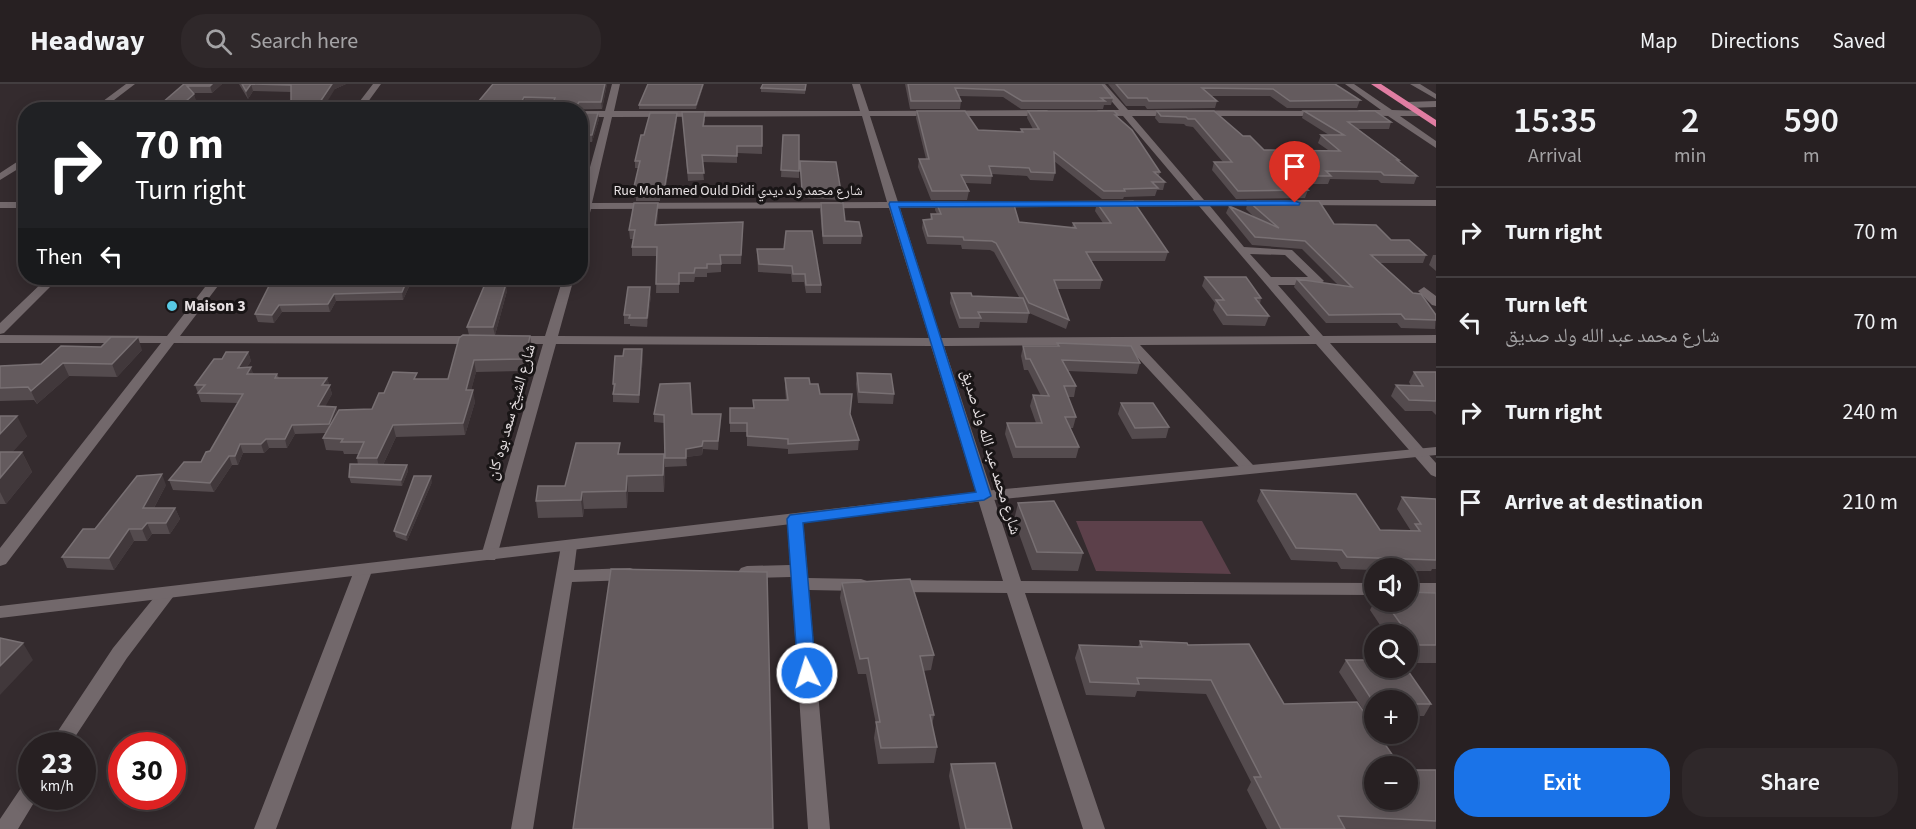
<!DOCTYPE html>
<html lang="en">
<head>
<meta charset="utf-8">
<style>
	:root { --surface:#272022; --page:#2f282a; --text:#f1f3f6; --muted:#a4a3a5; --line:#433e40; --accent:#1a73e8 }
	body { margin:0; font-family:"Source Sans 3","Noto Naskh Arabic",sans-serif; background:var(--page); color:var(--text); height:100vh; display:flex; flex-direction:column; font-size:22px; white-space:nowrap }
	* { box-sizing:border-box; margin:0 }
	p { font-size:20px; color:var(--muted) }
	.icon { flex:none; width:33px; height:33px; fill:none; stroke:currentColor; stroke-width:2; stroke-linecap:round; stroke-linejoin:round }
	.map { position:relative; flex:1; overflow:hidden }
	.details { display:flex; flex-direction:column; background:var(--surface); width:480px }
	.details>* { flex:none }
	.top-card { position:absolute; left:18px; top:18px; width:570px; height:183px; border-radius:24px; box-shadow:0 3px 15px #0003,0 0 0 2px var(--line); background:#202124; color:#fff; overflow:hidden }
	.tools { position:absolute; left:1364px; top:474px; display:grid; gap:12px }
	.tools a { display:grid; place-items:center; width:54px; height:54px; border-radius:50%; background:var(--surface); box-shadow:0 3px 15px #0003,0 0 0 2px var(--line); font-size:30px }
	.speed { position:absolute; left:18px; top:648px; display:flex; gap:12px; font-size:30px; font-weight:700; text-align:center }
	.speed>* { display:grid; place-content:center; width:78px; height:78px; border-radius:50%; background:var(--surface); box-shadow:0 3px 15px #0003,0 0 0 2px var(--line); line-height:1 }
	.speed small { font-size:15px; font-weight:400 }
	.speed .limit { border:9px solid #d22; background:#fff; color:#111 }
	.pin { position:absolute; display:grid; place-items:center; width:51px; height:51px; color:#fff; margin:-62px -26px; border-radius:50% 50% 50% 0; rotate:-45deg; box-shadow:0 0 6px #0007 }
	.pin .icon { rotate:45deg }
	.me { position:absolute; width:66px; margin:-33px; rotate:355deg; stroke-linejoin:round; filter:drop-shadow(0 0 4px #0008) }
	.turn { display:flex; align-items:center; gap:21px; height:126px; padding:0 18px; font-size:27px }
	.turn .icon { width:78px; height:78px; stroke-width:2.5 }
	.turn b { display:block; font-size:42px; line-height:51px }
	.then { display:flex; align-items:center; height:57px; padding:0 18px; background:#0003; gap:12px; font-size:22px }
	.eta { display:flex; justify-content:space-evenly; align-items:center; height:102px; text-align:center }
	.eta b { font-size:36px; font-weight:600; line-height:42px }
	.primary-button { display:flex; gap:12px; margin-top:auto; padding:12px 18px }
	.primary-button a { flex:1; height:69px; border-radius:24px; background:var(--accent); color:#fff; font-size:24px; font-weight:600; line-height:69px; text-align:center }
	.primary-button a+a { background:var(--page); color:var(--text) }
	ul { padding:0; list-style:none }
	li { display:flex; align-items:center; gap:18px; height:90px; padding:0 18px; border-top:2px solid var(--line) }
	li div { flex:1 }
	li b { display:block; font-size:22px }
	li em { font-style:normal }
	header { display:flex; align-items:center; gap:36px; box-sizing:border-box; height:84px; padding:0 30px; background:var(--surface); border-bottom:2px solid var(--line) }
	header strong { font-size:28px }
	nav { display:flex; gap:33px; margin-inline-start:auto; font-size:21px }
	.search { width:420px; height:54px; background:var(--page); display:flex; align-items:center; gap:15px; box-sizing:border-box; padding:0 21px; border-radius:24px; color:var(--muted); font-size:22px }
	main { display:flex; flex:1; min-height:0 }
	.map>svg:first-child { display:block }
</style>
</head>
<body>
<header>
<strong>Headway</strong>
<div class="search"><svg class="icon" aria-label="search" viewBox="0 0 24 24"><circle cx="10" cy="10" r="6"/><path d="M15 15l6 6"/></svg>Search here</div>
<nav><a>Map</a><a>Directions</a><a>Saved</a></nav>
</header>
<main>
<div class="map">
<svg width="1436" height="745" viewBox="0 0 1436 745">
	<rect width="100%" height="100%" fill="#342b2e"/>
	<path fill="#5c404a" d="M1076,437H1202L1231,490L1096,487Z"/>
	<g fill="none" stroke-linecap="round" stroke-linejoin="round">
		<path fill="#72686b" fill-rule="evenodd" d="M373,0H381L362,26H353Z
			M612,0H620L614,27H860L852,0H860L869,27L1047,26L1051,29L1047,32H870L898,118L1194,116L1123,32L1095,31L1094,29L1098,26H1119L1097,0H1105L1128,26L1326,27L1327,29L1323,32H1132L1204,116L1272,117L1273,119L1268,122H1210L1244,163L1292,166L1322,195L1324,197L1318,201H1278L1323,252L1436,251V259H1330L1436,379V393L1431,391L1316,260L1140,261L1253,381L1256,384L1253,387H1243L1126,261L944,262L1021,497L1374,499V511L1025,509L1105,745H1083L1007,509L894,508L888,506L885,502L888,498L894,496L1003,497L931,262L556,260L497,472L495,476H483L481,472L543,260H509L503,256L509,252H545L563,194H574L558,252L929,254L889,124L591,125L585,148L580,151V119L604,33H580V27H605ZM862,32L887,118L592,119L612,33ZM1199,122L1310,252L941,254L900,124ZM1250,170L1285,171L1308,193H1271Z
			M1345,0H1354L1392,26L1422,27L1423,29L1419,32H1400L1436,57V64L1388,32L1356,31L1355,29L1359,26H1381Z
			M1410,0H1420L1436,10V15Z
			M1436,17V23L1407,24L1403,21L1407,18Z
			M1301,116H1436V122L1297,121L1296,119Z
			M0,118H26V124H0Z
			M47,194H59L4,249L0,250V239Z
			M212,194H224L180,252H479L485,256L479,260L174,259L6,480L0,482V464L161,259H0V251L167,252Z
			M1424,203L1436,212V222L1432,221L1418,207Z
			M795,430L801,431L803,435L808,494L861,495L867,497L870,501L867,505L861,507L809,506L830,745H808L791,493L747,494L741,492L738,488L741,484L747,482L790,481L787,435L789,431Z
			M569,456L575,458L577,462L574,486L630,484L636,486L639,490L636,494L630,496L572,498L533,745H511L561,462L563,458Z
			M363,481L369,483L372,487L276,745H254L354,487L357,483Z
			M1407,499H1436V511H1407Z
			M167,503L173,505L176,509L173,513L127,574L69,662H48L113,564L161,505Z
			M32,695V712H38L18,745H0V735L25,698Z"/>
		<path fill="#72686b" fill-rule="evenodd" d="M126,0H135L101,26H91Z
			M26,72V80L0,96V89Z
			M1436,363V371L984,417L0,534V522L984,407Z"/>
		<path fill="#e07da2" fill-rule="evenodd" d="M1371,0H1381L1436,36V43Z"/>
	</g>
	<path fill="#544b4e" d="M184,0H222L212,9H193L196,17Z
		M239,0H346L335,5L291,8L253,7L248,15Z
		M607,0L602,25L550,26L552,20H525L521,25L479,24L478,18Z
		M704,0L696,25H639V21Z
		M806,0L805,10L761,8V4Z
		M905,0H1102L1113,14L1111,21H1104L1103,25H1021L1003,13L958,12L961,17L960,25H910Z
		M1108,0H1335L1360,16L1357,24H1287L1270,12H1211L1217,17L1215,24L1147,25L1145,22H1126Z
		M917,27L978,46L1020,48L1021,45H1033L1027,34L1028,27L1118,31V33L1160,88L1159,92L1165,98L1163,106H1157L1155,112L1124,113L1123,115H1102L1054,77L1055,89L1053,97L1030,96L1027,92L992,90L991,100L965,99L969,107L967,116H931L918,83L919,75H926L916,34Z
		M1157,27H1214L1243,52L1264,66H1328L1318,59L1321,51H1329L1302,34L1304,27L1391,38L1389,45H1358L1399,76V78L1417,92L1414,100L1381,99L1378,96L1330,95L1328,100H1301L1308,106L1305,114L1236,115L1212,86L1214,78H1223L1193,43L1186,42L1184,40L1159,39L1155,34Z
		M682,28L705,35L704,42H762V70L737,69V79L702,78L704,96L688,97Z
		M580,29L599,35L592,58H580Z
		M677,29V35L664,114H660V117H636V114H634L633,107L638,84H635V77L644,51Z
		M783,51L799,87V94L781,93Z
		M800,77L841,108V116L802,114Z
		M1248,117L1391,156L1426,171L1423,179H1380L1436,231L1435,245L1401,244L1397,239H1326L1294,203L1297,195L1338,201L1302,165L1252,161L1226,129L1229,122L1255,134L1246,125Z
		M936,118L1019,138L1072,144L1073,139H1103L1095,127L1097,119L1168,168L1165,177H1091L1102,196L1100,205H1057L1069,236L1066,245L1029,229L1027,239L980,238L979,244H959L950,219L951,209L972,212L1019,213L994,168L990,166L962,165L961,161L927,160L922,144L923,136L930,135L931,130H937L935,126Z
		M658,119V127L657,141L743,138L741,180H721V188L707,189V193H695L694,198H679V209H656L657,172H632V163L633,155H630L629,146Z
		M821,119L845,137L862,152L861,160H823L820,126Z
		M757,165H784L821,201V209H806L804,198H792L791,190L758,188Z
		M1433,171H1436V187L1429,181Z
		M1205,193L1261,214L1260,220L1269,232L1265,242L1223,241L1213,226L1215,219L1202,202Z
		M273,194H413L403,216L336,217L330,228H282L274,239L258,238L255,230Z
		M447,194H471L469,197L448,196Z
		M507,207L495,251H469L467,243Z
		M651,211L647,243L630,242V240H624V231Z
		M530,252L531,264L526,287L476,288L471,306L475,318L465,351L396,353L383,381H407L408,387L402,402L351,399L349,393L358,381L357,374L358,370H344L343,367L326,366L323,354L326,349L295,350L287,364H269L264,369H243L238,381H232L214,408L173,406L169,396L201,378L210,367L238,319L201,318L195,301L248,268L251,277L247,283L254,290H277L279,294H327L332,310L325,322L336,323L338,329L372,325L384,309L418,295H448L459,254Z
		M1057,259L1140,279L1137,290L1068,287L1076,302L1074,313H1068L1076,333L1073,344H1070L1079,363L1076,374H1013L1005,350L1007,339H1036L1030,322L1033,311L1041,312L1028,286H1024L1021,272L1023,262H1057Z
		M142,266L117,293L69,292L37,320L34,316L0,317V282L41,280Z
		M643,273L639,319L613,318V300Z
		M1414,288H1436V331L1432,327H1405L1391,312L1396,301L1411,302L1409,298Z
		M857,289L894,310L893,320L858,319L856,300Z
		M785,294L810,300L820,310L850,330L859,356L858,366L788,370V365L747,362V348H730V324H753L786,316L785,304Z
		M1121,319L1169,343L1166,354L1132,355L1118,330Z
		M654,330H721L718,366L703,365L702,371L686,373L687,382L665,383L664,339L654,338Z
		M0,332L27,352L12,368H22L32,388L6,420H0Z
		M621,370H664L665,386L664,408H628L627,424L584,425L583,433L538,434L536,417L565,402Z
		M432,398L407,457L396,453L394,447Z
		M166,401L154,424H175L180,435L170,450H152L147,457H134L114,486L67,484L62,473L95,445Z
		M1261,406L1380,446L1411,447L1397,425L1402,413L1436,415V485H1432L1431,487H1407V484H1374V486L1341,485L1337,478L1291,476L1257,417Z
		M1018,419L1083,469L1078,487L1032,486L1014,436Z
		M842,499L934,571L931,586L923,587L934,631L932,642L937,663L934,679L878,680L874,654L876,640L866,590H858L840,514Z
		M1436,509V579H1407V550H1386L1370,526L1374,518H1407Z
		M1140,557L1188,561L1284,620L1374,716L1436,686V745H1267L1247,706L1251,698L1206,610L1137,607L1135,613L1086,611L1075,574L1079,561L1138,563Z
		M1346,576L1431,620L1424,632H1407V616H1374V633H1368L1339,588Z
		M951,680L1012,745H960L949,692Z"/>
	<path fill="#41383b" d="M212,0H222L212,9L210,2Z
		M251,0L253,7L248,15L246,7Z
		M332,0H346L335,5L322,26H310Z
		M605,0H607L602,25L601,18Z
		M703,0H704L696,25V21Z
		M194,10L196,17L187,26H176Z
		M524,13L525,20L521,25V19Z
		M598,29L599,35L592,58V51Z
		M677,29V35L664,114V107Z
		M658,119V127L656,150L655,141Z
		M408,194H413L403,216L402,208Z
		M506,200L507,207L495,251L493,243Z
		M650,203L651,211L647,243V234Z
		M334,210L336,217L330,228L328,220Z
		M279,221L282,228L274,239L272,231Z
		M530,252L531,264L526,287L525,275Z
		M138,253L142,266L117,293L112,280Z
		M642,265L643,273L639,319V311Z
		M248,268L251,277L241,292L238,284Z
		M474,276L476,288L468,318L466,306Z
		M63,279L69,292L37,320L31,307Z
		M251,283L254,292L247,290Z
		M327,294L332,310L321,331L318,322L322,301Z
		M473,306L475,318L465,351L463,339Z
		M336,323L338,332L331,349L329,340Z
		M721,330V338L718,366V357Z
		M17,332L27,352L0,382V350Z
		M292,341L295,350L287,364L285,355Z
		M393,341L396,353L380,387L377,374Z
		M266,355L269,364L264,369L261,360Z
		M703,357L702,371L686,373V365Z
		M240,360L243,369L238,381L235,372Z
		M22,368L32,388L6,420L0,408V394Z
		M664,370L665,386L664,408L663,391Z
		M229,372L232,381L214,408L210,399Z
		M407,381L408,387L402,402L401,396Z
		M162,390L166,401L148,435L143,424Z
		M431,392L432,398L407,457L406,451Z
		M627,392L628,408L627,424L626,407Z
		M582,408L584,425L583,433L581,416Z
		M175,424L180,435L170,450L166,439Z
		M147,439L152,450L147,457L142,445Z
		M129,445L134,457L114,486L109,474Z
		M23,559L33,576L0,611V582Z"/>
	<path fill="#645b5e" stroke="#787073" stroke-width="1.5" d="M184,0H212L210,2H187L194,10L176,26H154Z
		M242,0H332L320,18L310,26H291V1L251,0L246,7Z
		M493,0H605L601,18H579L577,21L579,26H550L555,14L524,13L521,19L478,18Z
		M648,0H703L696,21H639Z
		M763,0H806L805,6L761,4Z
		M908,0H1102L1113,14H1101L1105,17H1022L1004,6L955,4L961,17H911Z
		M1116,0H1335L1360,16L1290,17L1273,5L1202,4L1217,17H1149L1147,14H1128Z
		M917,27H965L978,46L1023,48L1021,45H1039L1028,27H1114L1118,31H1115L1132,46L1160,88H1154L1165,98H1152L1158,104L1124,105L1125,107H1104L1054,68L1055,89L1031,88L1029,84L989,82L992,92L961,91L969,107H932L919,75H929Z
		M1157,27H1214L1243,52H1250L1264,66L1340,67L1321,51H1344L1304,27H1375L1391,38H1348L1399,76H1397L1417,92L1384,91L1381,88L1326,87L1331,92H1292L1308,106L1238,107L1214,78H1232L1195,35H1188L1186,33L1161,32Z
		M682,28H705L703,42H762V62H737V72L702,71L704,89H688Z
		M580,29H598L592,51H580Z
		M650,29H677L664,107H660V109L635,110L636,107H633L640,77H635L641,51H644Z
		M783,51H799V87L781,86Z
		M800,77L836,78L841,108L802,106Z
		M1133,117L1168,168H1086L1102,196H1054L1069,236L1029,219L996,159L992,157L964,156L963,153L928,152L923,136L932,135L931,130H941L936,118H974L1014,121L1019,138L1076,144L1073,139H1111L1097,119Z
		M1248,117H1319L1334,140L1376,141L1391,156H1409L1426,171H1371L1413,209L1421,210L1436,231V236L1405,235L1401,230L1329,231L1297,195L1352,203L1305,157L1255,153L1229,122L1279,144Z
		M634,119H658L655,141L743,138L741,171H720L721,180H707V184H695L694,189H679V200H656L657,163H632L635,146H629Z
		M821,119H843L845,137L859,138L862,152H823Z
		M786,147H812L821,201H806L805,190H793L792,182L759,180L757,165H784Z
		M1205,193H1246L1261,214H1255L1269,232L1227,231L1216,216H1224Z
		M273,194H408L402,208L334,210L328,220L279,221L272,231L255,230Z
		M485,200H506L493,243H467Z
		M628,203H650L647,234H629L630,231H624Z
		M951,209H971L972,212L1023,214L1029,229L978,228L981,234H960Z
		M463,251L530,252L525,275L474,276L466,306H473L463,339L393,341L377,374H357L364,358H341L343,355L323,354L339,326L372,325L379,309H384L393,288L417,289L414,295H448L459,254Z
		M111,253H138L112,280L63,279L31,307L28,303L0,304V282L41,280L61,262L101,263Z
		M1057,259L1131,262L1140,279L1062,276L1076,302H1064L1076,333H1065L1079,363H1016L1007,339H1042L1033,311L1049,312L1030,275H1026L1023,262H1059Z
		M624,265H642L639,311L613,310L615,300H613L615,272H623Z
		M226,268H248L238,284L251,283L247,290H277L275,294H327L322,301H330L318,322L336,323L329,340L292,341L285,355H266L261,360H240L235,372H229L210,399L169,396L184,378H201L206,368L210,367L243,310L198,309L205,301H195L214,275H222Z
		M1414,288H1436V317L1409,316L1396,301L1423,302Z
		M857,289L891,290L894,310L859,308Z
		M785,294H809L810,300H818L820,310H852L850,330L859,356L788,360V355L747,352V339H730V324H754L753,316H788Z
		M690,299L692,330H721L718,357H703L702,362L686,365V374H665L664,331L654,330L660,300Z
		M1121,319H1153L1169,343L1135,344Z
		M0,332H17L0,350Z
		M576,359H620L618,370H664L663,391L627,392L626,407L582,408L581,416L536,417L538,402H565Z
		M0,368H22L0,394Z
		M350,380L407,381L401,396L349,393Z
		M162,390L143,424H175L166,439H147L142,445H129L109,474L62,473L83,445H95L137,392Z
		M414,392H431L406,451L394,447Z
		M1261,406L1356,410L1380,446L1420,447L1415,440H1421L1402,413L1436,415V476L1347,473L1342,466L1296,464Z
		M1054,417L1083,469L1037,468L1018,419Z
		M611,485L767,488L773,745H573Z
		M910,495L934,571L920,572L934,631H930L937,663L881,664L876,638H880L868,574L860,575L842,499Z
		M1407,508L1436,509V561H1416L1385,518H1407Z
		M0,554L23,559L0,582Z
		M1140,557L1187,559L1188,561L1249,560L1284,620L1357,618L1374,643V650H1378L1400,682H1374V716H1407V686H1436V737L1338,732L1345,745H1281L1254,693H1261L1211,596L1137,594L1139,600L1090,598L1079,561L1142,563Z
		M1346,576H1374V584H1406L1431,620H1407V616H1374V619Z
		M995,679L1012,745H966L951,680Z"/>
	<path fill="#1a73e8" stroke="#114b97" stroke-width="1.5" d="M1295,117L1300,119L1299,121L899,123L991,412L984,416L803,439L816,589L813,594L807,596L801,594L798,589L787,435L790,431L976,408L889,120L890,118Z"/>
	<circle fill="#58c9e4" stroke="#191516" stroke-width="2" cx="172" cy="222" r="6"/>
	<g text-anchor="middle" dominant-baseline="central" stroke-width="6" stroke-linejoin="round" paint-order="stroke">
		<g font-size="14" fill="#e6e0e2" stroke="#191516">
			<text x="738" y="107">Rue Mohamed Ould Didi شارع محمد ولد ديدي</text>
		</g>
		<g font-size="16" font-weight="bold" fill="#e6e0e2" stroke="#191516" text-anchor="start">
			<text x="184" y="222">Maison 3</text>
		</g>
		<g font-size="16" fill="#e6e0e2" stroke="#191516">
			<text transform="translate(511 328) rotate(-74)">شارع الشيخ سعد بوه كان</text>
			<text transform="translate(991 368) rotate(73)">شارع محمد عبد الله ولد صديق</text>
		</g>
	</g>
</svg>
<div class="tools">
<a><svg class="icon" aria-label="sound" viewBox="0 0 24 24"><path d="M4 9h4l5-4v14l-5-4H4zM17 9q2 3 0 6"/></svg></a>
<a><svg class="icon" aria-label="search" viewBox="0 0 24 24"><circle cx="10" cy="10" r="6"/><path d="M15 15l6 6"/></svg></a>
<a>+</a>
<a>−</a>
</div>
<div class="speed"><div>23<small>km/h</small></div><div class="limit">30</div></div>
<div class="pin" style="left:1295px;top:119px;background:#d93025"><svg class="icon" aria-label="arrive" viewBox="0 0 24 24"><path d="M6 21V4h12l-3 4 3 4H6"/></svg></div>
<svg class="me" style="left:807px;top:589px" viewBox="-20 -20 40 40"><circle r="17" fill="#1a73e8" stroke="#fff" stroke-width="3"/><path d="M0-11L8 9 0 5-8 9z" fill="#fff"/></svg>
<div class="top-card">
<div class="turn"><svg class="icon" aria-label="right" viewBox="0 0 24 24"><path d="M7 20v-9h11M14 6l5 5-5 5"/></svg><div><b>70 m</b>Turn right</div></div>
<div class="then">Then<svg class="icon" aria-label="left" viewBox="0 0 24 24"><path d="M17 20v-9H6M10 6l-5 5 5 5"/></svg></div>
</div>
</div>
<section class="details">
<div class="eta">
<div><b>15:35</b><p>Arrival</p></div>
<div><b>2</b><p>min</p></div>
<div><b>590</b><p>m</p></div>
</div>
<ul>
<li><svg class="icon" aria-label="right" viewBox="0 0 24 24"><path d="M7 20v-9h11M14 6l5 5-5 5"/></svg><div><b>Turn right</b></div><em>70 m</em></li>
<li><svg class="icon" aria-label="left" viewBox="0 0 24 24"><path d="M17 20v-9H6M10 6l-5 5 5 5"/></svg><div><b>Turn left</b><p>شارع محمد عبد الله ولد صديق</p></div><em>70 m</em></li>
<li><svg class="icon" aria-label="right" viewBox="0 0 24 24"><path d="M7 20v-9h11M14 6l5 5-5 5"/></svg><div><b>Turn right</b></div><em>240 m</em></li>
<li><svg class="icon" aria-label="arrive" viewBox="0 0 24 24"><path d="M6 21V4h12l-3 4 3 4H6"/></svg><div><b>Arrive at destination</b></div><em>210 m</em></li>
</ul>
<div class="primary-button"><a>Exit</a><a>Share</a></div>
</section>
</main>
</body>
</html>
